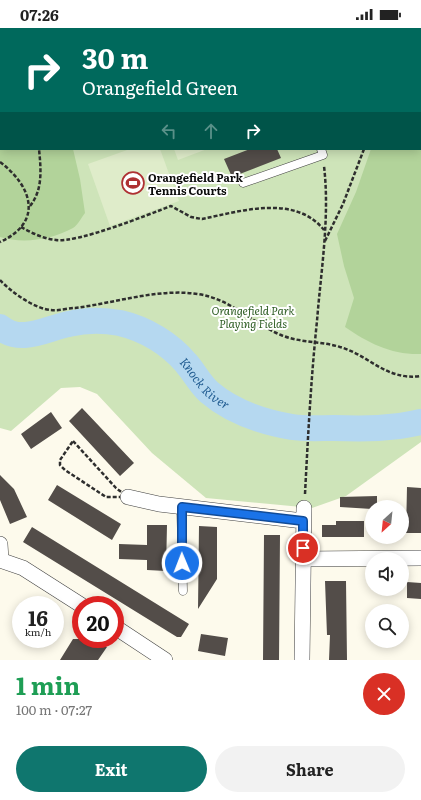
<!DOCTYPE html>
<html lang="en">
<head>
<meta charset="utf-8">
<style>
	:root { --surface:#fff; --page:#f2f2f2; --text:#222; --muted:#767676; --accent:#0f766e }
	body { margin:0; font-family:Literata,serif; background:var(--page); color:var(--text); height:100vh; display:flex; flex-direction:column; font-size:15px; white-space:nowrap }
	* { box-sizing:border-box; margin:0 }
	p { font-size:13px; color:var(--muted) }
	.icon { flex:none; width:22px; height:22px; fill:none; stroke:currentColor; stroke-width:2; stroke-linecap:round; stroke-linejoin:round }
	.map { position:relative; height:632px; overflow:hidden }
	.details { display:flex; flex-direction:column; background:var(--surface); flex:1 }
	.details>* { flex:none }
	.top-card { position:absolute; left:0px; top:0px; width:421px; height:122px; box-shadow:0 2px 10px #0003; background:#00695c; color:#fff; overflow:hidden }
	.needle { width:26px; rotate:207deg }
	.controls { position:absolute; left:365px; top:472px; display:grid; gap:8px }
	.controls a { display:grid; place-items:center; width:44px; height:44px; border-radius:50%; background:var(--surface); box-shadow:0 2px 10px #0003; font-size:20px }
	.speed { position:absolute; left:12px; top:568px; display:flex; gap:8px; font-size:20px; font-weight:700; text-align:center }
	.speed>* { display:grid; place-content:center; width:52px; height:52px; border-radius:50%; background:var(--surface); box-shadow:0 2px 10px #0003; line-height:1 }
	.speed small { font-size:10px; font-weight:400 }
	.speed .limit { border:6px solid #d22; background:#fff; color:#111 }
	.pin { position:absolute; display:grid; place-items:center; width:34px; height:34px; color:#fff; margin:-17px; border:2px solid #fff; border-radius:50%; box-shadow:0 1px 4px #0007 }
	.me { position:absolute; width:44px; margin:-22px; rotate:359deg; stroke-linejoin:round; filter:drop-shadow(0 0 3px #0008) }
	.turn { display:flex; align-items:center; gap:14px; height:84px; padding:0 16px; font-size:18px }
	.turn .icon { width:52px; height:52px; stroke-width:2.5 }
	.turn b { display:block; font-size:28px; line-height:34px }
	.lanes { display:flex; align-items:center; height:38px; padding:0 16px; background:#0003; justify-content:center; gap:20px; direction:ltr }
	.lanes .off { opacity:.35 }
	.round { display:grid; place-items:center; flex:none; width:42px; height:42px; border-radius:21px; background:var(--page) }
	.headline { display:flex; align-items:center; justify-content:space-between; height:68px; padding:0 16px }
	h1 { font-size:24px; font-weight:700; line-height:30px; color:#1e9e55 }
	.cta { display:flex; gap:8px; margin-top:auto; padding:8px 16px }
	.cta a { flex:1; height:46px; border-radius:24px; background:var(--accent); color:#fff; font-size:16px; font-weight:700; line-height:46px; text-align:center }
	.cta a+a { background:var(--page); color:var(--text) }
	.status { display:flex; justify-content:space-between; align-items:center; height:28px; padding:0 20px; background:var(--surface); direction:ltr }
	.status svg { height:11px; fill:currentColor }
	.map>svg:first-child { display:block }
</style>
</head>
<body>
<div class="status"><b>07:26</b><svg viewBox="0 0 49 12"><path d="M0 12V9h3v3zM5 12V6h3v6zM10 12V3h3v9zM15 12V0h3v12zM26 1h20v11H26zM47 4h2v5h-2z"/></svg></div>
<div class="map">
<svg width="421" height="632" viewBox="0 0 421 632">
	<rect width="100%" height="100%" fill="#fdfaec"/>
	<path fill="#cee4b9" d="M94,0H421V414L346,468L312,480L206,470L152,425L97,366L80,359L61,360L11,403L0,400V25L1,121H420V1H91Z"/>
	<path fill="#b2d39a" d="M311,0H421V326C392,327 368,315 345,299L354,270L344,238L337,206L356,164L371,121H420V1Z
		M0,25L1,121H73L80,151L85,185C81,190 78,197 73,200C51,212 23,216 0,209Z"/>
	<path fill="#dfecca" d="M130,121H160L179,173L110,198L88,136Z
		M174,121H207L178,132Z"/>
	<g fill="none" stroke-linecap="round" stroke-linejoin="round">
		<path stroke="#b5d8f0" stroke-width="26" id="s1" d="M0,299C21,317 47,300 69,296C85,292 104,292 120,295C146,301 170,316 186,335C194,344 200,356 209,364C231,383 263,394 292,399C305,401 320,400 334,400C364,401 392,401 421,394"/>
	</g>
	<path fill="#534d49" d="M250,121H277L281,130L232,149L224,131Z
		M82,380L134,435L120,448L69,393Z
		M51,384L62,400L31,421L21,406Z
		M0,447L14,461L27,489L10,496L0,472Z
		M57,457L121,496L112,512L48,472Z
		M407,459L421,460V505H406Z
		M377,468V479H372V481L340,479V469Z
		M336,493H364V509H322V497H336Z
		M147,497H167L166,543L147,542V532L119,531V516L147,517Z
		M199,498L217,499V551L198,581Z
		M32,499L189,596L181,609H177L23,514Z
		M264,507H280L279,632H263Z
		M325,553H346L347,632H329L330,607H327Z
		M407,554L421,555V571L407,570Z
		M201,606L228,610L225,628L198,623Z
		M73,611H95L107,619L98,632H60Z"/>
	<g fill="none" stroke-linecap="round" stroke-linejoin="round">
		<g stroke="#3f3f3f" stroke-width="9">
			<path id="service" d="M276,0V1
				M243,155L323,127L321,121
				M181,479L183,563"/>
		</g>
		<g stroke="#3f3f3f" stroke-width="16">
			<path id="minor" d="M128,469L159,476L303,493
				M0,516L1,532
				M303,531L421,530
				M0,532L23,540L81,577
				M115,599L165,632
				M302,632L304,480"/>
		</g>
		<path stroke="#2e2e2e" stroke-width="2.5" stroke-dasharray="4 2" stroke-linecap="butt" d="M320,0L321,1
			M154,1L157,0
			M372,1V0
			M420,89L421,91
			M0,134C32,158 44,194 0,214
			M30,178C43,162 41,141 39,121
			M21,199C32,205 44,211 56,212C78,215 147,187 171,178L191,189L202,191C241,183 295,166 324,202
			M325,213L343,176L364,121
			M0,252C11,264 35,281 51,282C59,283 68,280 75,280C115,275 158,260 198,266C231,271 252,295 281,307C300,315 321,313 340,319C369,327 386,353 421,348
			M73,413L116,460L128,469H106L65,442L60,437V432Z
			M305,466C308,408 311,350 317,293C321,242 330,189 324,138"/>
		<use href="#service" stroke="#fff" stroke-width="8"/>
		<use href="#minor" stroke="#fff" stroke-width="15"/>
	</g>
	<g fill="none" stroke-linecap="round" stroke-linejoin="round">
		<g stroke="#114b97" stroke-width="10">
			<path id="route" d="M182,535V479L303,493V520"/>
		</g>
		<use href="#route" stroke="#1a73e8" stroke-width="7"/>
	</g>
	<defs>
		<g id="stadium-ring" transform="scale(1.15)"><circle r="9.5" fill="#fff" stroke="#ae3133" stroke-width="1.5"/><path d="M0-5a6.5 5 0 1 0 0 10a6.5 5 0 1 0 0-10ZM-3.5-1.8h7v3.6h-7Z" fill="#ae3133"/></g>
	</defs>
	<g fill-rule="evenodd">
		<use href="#stadium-ring" x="133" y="155"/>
	</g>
	<g text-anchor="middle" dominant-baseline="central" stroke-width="4" stroke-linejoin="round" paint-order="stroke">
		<g font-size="11" font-weight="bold" fill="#0c0c0c" stroke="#fff" text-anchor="start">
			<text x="148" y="149">Orangefield Park<tspan x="148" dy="13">Tennis Courts</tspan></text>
		</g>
		<g font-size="11" font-style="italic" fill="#2d5d23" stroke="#fff">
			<text x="253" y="282">Orangefield Park<tspan x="253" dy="13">Playing Fields</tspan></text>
		</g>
		<g font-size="12" font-style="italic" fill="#215c91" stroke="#fff">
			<text stroke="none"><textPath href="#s1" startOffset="230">Knock River</textPath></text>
		</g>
	</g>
</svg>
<div class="controls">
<a><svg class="needle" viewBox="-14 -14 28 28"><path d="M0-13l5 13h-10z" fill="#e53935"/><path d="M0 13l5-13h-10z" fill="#767676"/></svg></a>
<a><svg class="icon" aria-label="sound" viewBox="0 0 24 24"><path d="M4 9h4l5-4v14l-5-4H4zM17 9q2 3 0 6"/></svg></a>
<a><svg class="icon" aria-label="search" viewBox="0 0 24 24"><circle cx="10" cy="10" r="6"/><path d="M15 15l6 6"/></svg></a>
</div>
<div class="speed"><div>16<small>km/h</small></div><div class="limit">20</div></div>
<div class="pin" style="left:303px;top:520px;background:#d93025"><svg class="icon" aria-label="arrive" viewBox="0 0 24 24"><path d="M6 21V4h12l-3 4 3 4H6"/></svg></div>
<svg class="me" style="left:182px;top:535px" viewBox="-20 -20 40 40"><circle r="17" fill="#1a73e8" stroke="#fff" stroke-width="3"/><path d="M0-11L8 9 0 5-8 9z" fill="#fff"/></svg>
<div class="top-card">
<div class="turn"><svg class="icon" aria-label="right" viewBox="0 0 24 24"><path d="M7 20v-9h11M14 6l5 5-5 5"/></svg><div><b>30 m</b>Orangefield Green</div></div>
<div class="lanes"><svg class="icon off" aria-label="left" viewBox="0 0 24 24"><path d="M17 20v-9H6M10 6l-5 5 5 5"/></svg><svg class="icon off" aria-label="ahead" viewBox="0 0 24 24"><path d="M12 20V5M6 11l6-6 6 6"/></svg><svg class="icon" aria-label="right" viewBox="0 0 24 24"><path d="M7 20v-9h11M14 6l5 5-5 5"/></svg></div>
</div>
</div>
<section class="details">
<div class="headline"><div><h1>1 min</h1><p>100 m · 07:27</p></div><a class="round" style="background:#d93025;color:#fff"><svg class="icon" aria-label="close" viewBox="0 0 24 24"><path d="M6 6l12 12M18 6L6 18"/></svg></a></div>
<div class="cta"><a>Exit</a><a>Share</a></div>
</section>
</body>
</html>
